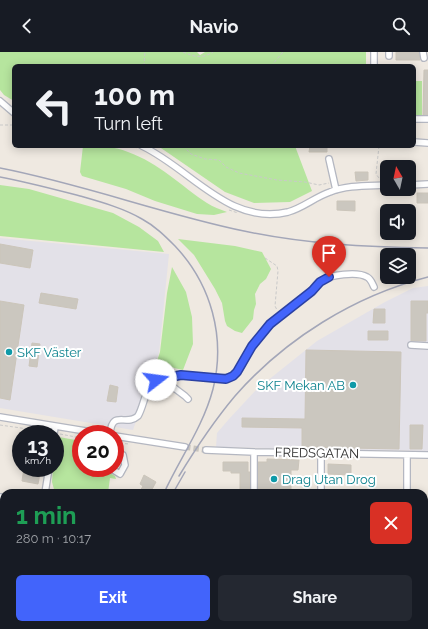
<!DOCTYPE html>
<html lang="en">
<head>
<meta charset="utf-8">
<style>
	:root { --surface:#171b24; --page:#242831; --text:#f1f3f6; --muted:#9ea1a6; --accent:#4264fb }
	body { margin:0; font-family:Raleway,sans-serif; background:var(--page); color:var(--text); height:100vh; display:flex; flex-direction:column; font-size:15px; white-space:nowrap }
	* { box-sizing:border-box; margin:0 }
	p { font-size:13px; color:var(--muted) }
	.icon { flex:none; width:22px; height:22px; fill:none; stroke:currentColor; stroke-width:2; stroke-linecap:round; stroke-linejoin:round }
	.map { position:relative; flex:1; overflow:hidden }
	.side { position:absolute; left:0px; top:437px; width:428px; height:140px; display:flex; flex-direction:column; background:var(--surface); border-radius:12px 12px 0 0; box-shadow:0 2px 10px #0003 }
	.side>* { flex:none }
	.banner { position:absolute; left:12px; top:12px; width:404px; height:84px; border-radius:6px; box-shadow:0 2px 10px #0003; background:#171b24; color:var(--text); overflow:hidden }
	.needle { width:26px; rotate:351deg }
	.buttons { position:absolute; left:380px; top:108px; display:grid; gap:8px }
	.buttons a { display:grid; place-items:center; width:36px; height:36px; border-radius:6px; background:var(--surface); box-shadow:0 2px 10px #0003; font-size:20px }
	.speed { position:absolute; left:12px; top:373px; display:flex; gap:8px; font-size:20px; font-weight:700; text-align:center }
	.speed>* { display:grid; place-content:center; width:52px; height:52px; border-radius:50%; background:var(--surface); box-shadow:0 2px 10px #0003; line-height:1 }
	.speed small { font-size:10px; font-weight:400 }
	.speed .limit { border:6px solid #d22; background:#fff; color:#111 }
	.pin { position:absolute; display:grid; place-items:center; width:34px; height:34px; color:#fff; margin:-41px -17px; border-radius:50% 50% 50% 0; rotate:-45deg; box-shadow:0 0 4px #0007 }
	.pin .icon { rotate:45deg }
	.me { position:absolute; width:44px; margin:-22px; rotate:75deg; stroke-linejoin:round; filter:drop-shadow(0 0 3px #0008) }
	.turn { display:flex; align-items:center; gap:14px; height:84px; padding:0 16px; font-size:18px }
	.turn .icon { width:52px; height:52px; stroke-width:2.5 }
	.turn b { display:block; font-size:28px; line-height:34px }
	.round { display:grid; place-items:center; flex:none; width:42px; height:42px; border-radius:6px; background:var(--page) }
	.headline { display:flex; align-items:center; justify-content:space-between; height:68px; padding:0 16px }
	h1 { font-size:24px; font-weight:700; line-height:30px; color:#1e9e55 }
	.action { display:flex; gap:8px; margin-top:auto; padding:8px 16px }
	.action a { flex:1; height:46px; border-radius:6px; background:var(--accent); color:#fff; font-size:16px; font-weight:700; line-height:46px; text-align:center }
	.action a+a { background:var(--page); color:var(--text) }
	header { display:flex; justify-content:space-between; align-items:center; height:52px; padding:0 16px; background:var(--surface); font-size:18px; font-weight:700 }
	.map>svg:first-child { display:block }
</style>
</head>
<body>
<header><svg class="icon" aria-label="back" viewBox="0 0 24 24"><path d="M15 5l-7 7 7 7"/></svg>Navio<svg class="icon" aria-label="search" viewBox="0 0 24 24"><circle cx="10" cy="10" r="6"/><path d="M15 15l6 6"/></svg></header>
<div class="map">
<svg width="428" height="577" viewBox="0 0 428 577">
	<rect width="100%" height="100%" fill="#efe9e1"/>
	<path fill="#e3e1e8" d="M0,186L169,202L159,301L133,378L0,356Z
		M428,234V399L216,395L217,381L229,367L257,337L317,289L385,250L413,236Z"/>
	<path fill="#b6e59e" d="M0,0H197L200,3L205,0H366V14H14V49L4,43L0,38Z
		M414,29H422V64H414Z
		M83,94C98,94 114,94 128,100C159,111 181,134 207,151C213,155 220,157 227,160L214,163L197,162L155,149L126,137L82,124L80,120Z
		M158,94H295L312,139L290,150L254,151L225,140Z
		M0,133L29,137L113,161L139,175L158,189L164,200L0,184Z
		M178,187L235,194L262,200L271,217L266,227L260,232L255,242L256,252L254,258L253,267L242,281L235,279L227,274L225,269L222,251L215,237L194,203Z
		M172,215L186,240L192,265L193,292L183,318L156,312L160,300L167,241Z
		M59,385L81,389V416H105L108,420L115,424L116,427L110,426L108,441H55L52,430L53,416H55V402Z"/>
	<path fill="#cbc7bf" stroke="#cbc5ba" d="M396,0H419L420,8H396Z
		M424,18H428V63H423Z
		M310,94H327V100H309Z
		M355,120H368V128L356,129Z
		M417,141H428V151H417Z
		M337,149H355V159L337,158Z
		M0,192L33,198L30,216L0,211Z
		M41,241L78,247L76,257L39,251Z
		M0,249L24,253L10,348L0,346Z
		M411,249H428V261H426V289H411Z
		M374,257H385V271H373Z
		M368,279H388V288H368Z
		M32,291L40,292L37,315L29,314Z
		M306,298L401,300L399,397L302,395V376L242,375V366L305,367Z
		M110,333L118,335L116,350L107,349Z
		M410,373H423L422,397H410Z
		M267,407L299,408L298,418H291V437H258V410H267Z
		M223,410H248V420H250V441H240V421H231V419H223Z
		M328,412L351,413V423L328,422Z
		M24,416H41L38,432L22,429Z
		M144,423L156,430L150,441H139L143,434L140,432Z
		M2,496H4V525L0,524V506Z"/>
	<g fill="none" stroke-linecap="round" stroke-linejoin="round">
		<path stroke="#c8c4bd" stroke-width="5.5" stroke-dasharray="5.5 3" stroke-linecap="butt" d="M185,395L206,398"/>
		<g stroke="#b4b7c1" stroke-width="8">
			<path id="minor" d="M374,0V14
				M389,0V4
				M423,0L424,6
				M0,49L14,61
				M414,67H428
				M414,90L428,91
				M142,94C191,117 229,174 288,160C303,156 315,145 330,140C347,133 368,134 387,133
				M329,107L336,138
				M409,133L428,132
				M411,293L428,294
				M161,326L185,344L188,347
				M0,365L104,382
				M54,382L55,375
				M110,382C112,357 126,375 138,364C144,354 145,336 155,329C176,313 224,336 237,320C242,315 244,308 247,302C250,296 254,291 258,287C272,269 291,255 310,240C313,237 316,232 320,229C330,223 357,219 367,225C371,227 372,231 374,235
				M115,384L185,395
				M206,398L254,400L428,403
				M254,400V441
				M110,416L120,422L125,413L123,403L115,401
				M45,441L49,416
				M321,441V401
				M407,441V403
				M0,445H4
				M3,470L4,459
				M0,484L3,470H4
				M424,504L428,501
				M424,560H428
				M349,577L352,573
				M413,577V573"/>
		</g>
		<path stroke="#c9c9c9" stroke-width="1" stroke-dasharray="3 2" stroke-linecap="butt" d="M183,0C195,5 202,7 213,0
			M144,14L145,0
			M271,14L283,0
			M0,73H14
			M132,94L137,96
			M183,94L191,102L205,107L219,108L226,115L239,121L277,128L305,130L319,133L329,131
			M379,94L376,122L379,126L384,128
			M389,138H407
			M229,158L238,161
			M265,206L277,214L278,219L275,254L277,258
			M0,373L49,380
			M60,382L81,386
			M115,391L130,392
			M340,577L343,573"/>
		<use href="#minor" stroke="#fff" stroke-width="5.5"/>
		<path stroke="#a3a6b8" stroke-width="1.5" d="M0,116C83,132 162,162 244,179C305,192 366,195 428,196
			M0,125C27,130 53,137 80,144C101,150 123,156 142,167C155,174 165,184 175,194C211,232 226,285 213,337C203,375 180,406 164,441
			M179,424C196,396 214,369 235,344C285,287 354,244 428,225
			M173,441L185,420
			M126,577L127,573"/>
	</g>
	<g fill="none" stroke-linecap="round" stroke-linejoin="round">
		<g stroke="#2b41a3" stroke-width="10">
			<path id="route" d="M156,328L181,323L226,327L233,324L237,320L252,294L270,272L312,239L320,230L329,225"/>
		</g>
		<use href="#route" stroke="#4264fb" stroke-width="7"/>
	</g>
	<g fill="#0f9aa8" stroke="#fff" stroke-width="1.5">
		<circle cx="9" cy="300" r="4"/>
		<circle cx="353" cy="333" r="4"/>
		<circle cx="274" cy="427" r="4"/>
	</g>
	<g text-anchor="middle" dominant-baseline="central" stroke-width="4" stroke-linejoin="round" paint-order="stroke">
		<g font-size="13" fill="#0d838f" stroke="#fff" text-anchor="start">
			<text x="17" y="300">SKF Väster</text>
			<text x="345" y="333" text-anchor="end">SKF Mekan AB</text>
			<text x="282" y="427">Drag Utan Drog</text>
		</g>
		<g font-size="13" fill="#2e2e2e" stroke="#fff">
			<text transform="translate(317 401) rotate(1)">FREDSGATAN</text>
		</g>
	</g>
</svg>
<div class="buttons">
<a><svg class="needle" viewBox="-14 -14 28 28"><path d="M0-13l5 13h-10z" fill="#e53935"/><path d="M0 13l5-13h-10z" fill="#9ea1a6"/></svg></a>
<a><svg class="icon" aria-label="sound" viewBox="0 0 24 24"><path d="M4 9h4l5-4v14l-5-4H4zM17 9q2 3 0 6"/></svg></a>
<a><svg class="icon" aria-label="layers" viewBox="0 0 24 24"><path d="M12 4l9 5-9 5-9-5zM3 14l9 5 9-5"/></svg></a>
</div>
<div class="speed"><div>13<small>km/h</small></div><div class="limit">20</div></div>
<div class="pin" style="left:329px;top:225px;background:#d93025"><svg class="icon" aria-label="arrive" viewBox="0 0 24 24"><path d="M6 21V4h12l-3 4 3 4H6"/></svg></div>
<svg class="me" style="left:156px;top:328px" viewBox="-20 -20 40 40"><circle r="19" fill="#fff"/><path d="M0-13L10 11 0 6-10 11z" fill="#4264fb"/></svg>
<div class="banner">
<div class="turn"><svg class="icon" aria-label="left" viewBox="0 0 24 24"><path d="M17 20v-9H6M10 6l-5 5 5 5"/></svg><div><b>100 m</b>Turn left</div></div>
</div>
<section class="side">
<div class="headline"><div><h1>1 min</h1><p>280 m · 10:17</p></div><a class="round" style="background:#d93025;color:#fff"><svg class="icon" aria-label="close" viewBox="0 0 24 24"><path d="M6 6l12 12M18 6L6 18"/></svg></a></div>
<div class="action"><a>Exit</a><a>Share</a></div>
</section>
</div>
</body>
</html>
